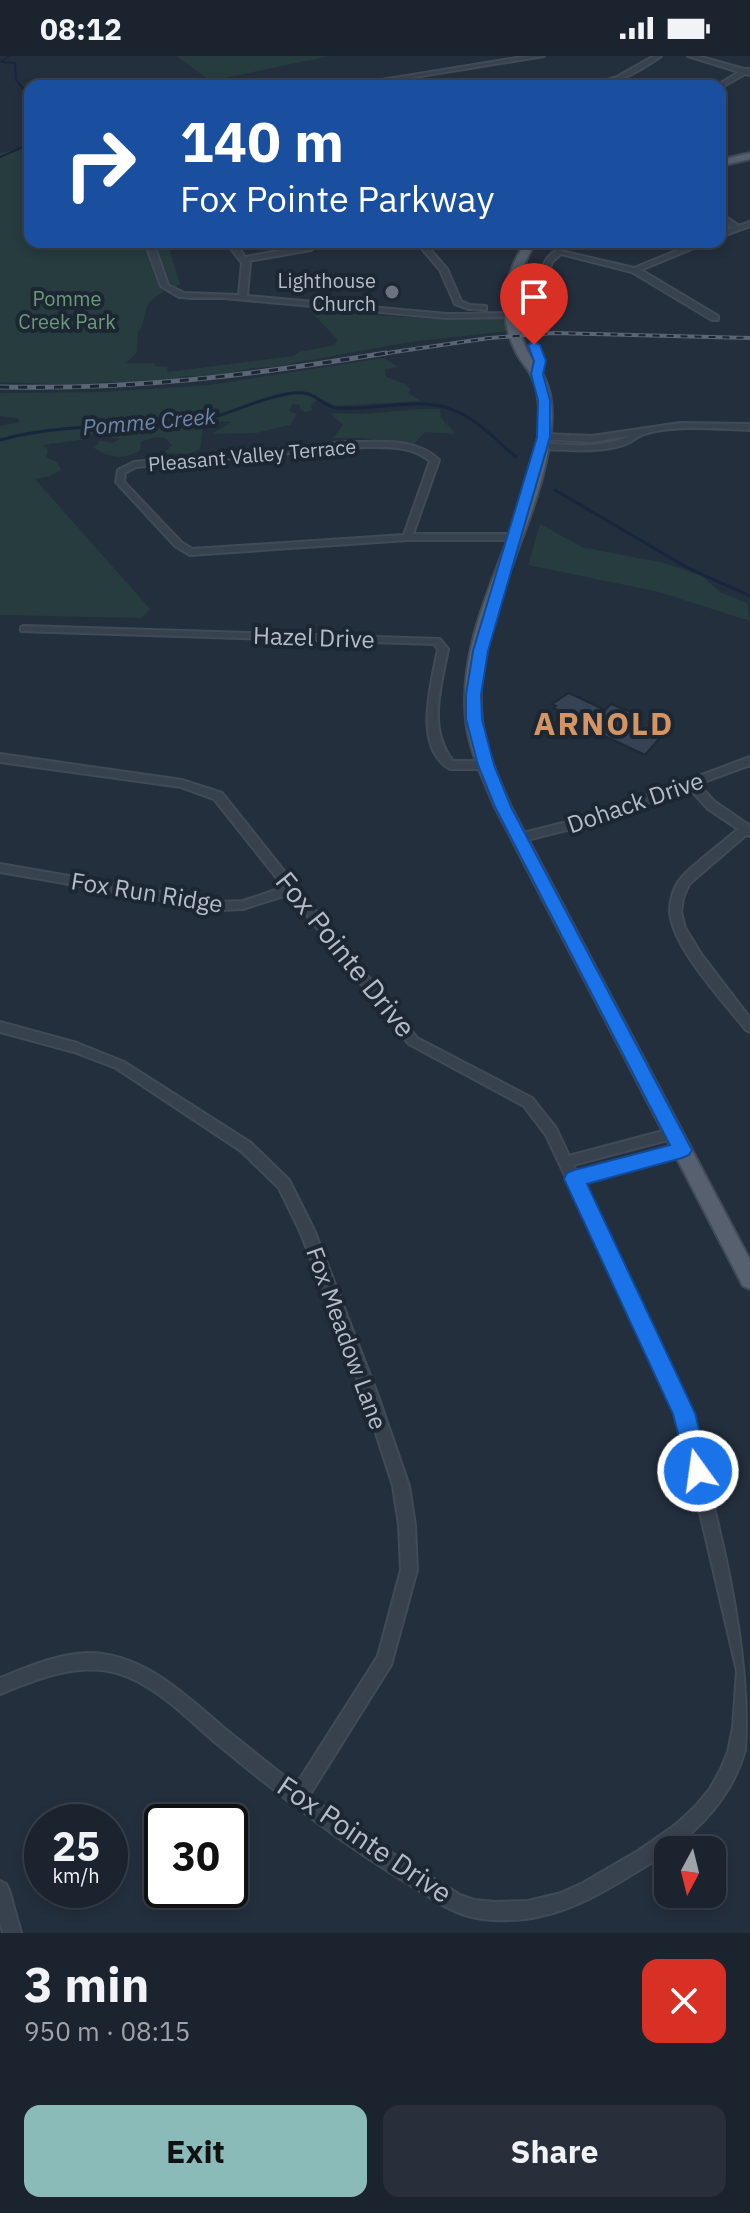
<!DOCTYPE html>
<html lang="en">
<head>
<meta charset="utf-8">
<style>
	:root { --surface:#1b232e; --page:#282f3a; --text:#f1f3f6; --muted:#a0a4aa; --line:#39404a; --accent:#8bbbb9 }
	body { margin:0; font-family:"IBM Plex Sans",sans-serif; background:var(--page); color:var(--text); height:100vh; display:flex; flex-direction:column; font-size:30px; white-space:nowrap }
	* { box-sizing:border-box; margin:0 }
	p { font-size:26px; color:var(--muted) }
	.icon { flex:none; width:44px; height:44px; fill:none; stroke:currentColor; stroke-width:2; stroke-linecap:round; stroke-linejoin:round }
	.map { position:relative; height:1877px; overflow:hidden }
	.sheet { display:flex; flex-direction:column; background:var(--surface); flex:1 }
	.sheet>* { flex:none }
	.guide { position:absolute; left:24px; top:24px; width:702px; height:168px; border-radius:16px; box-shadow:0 4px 12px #0003,0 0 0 2px var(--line); background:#1a4fa0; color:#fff; overflow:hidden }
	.needle { width:52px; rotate:187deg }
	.buttons { position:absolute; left:654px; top:1780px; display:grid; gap:16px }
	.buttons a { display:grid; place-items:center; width:72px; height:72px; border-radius:16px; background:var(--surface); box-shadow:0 4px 12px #0003,0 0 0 2px var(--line); font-size:40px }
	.speed { position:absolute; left:24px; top:1748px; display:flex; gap:16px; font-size:40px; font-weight:700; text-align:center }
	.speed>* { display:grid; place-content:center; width:104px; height:104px; border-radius:50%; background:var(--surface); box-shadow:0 4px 12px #0003,0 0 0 2px var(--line); line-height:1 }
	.speed small { font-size:20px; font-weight:400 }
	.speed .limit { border:4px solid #111; border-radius:12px; background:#fff; color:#111 }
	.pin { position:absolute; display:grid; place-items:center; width:68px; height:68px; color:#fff; margin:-82px -34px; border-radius:50% 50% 50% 0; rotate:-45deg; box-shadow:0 0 8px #0007 }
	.pin .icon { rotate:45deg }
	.me { position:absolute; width:88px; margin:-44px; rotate:346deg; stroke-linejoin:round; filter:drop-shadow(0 0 6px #0008) }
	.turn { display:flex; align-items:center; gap:28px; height:168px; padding:0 24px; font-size:36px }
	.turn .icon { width:104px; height:104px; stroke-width:2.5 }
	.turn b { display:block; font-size:56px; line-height:68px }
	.round { display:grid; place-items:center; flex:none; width:84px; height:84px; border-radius:16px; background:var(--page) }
	.headline { display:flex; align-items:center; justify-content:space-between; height:136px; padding:0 24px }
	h1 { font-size:48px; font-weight:700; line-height:60px }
	.action { display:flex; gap:16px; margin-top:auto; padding:16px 24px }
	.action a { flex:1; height:92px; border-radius:16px; background:var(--accent); color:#111; font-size:32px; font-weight:700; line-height:92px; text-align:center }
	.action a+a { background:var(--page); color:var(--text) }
	.status { display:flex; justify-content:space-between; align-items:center; height:56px; padding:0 40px; background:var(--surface); direction:ltr }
	.status svg { height:22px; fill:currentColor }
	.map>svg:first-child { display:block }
</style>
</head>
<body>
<div class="status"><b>08:12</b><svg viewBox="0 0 49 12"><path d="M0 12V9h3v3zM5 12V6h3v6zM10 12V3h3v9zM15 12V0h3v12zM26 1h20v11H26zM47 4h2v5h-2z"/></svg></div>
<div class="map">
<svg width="750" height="1877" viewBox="0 0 750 1877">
	<rect width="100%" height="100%" fill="#242f3e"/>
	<path fill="#263c3f" d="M177,0H330L210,25Z
		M30,91V186H167L180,228C170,233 153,239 147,250C143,260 146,267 138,275L137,296L126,307H154L156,310L168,311L167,316L293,300L299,296L335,289L337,283L310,255L313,251L336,253L338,257L444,263L496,261L503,263L508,275L410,286L272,311L253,312L210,321L185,320L148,328L105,326L75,329L0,326V97Z
		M384,302L398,311L385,313L386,321L405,328L411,334L408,337L421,345L335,350L319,342L311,349L312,354L305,356L299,353L300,349L293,348L289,355L297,358L290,369L256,377L212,378L232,366L222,365L203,372L200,393L188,398L164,397L172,389L165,382L154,381L141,386L140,394C123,405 110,402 94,392L100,385L113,387L119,383L91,378L86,383L43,389L48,394L46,401L57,406L61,414L47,421L35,423L150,553L142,562L0,559V370L20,366L18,362L0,360V337L105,336L209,329Z
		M421,353H440L441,362L456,378L425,376L412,390L363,382H333L343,369L330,357L362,358Z
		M540,468L582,491L664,507L702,520L720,536L747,547L750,565L659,536L528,509Z"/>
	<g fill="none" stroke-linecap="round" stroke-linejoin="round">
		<path stroke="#17263c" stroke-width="2" d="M9,0L1,6L15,7L16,24L30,40
			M0,101L30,88"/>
		<path stroke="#17263c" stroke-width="3" d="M0,384C62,367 124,372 187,366C223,363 252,344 287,338C319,332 318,350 337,352C376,355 422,339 458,356C479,365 499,387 516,401
			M555,434L688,512L750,540"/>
	</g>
	<path fill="#364354" stroke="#1f2835" stroke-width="2" d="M569,637L605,654L611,648L631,656L623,665L645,675L650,670L664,677L645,699L575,666L578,664L553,652L556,650L552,648Z"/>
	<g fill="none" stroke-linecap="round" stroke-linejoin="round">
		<g stroke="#414a57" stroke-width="4">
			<path id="minor" d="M529,0H544L360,30H345Z
				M654,0H661C640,15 614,30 588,30L617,21Z
				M688,0H698L744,13H749L750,19L745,18L720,32V30H716L739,16Z
				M720,157L739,170L750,166V170L720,181V177L732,172L720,162Z
				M145,186H153L168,229L184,237L239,239L242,207L226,186H234L245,201L306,190L311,186H319L311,194L248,205L250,207L247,240L447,258L511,257L515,259L511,261L447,262L224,242H192L179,241L161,230Z
				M416,186H424L447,213L461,245L470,249L486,250V254L469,253L455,248L440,214Z
				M698,186H708L641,214L718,260V264H712L632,216L561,198L552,206L543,232L521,233L517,231L521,229L537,228C542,214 543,202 557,194L634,212Z
				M680,367L750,368V374C716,373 677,368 644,378C637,380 631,387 623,389C597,397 568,394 542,393L538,390L542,387C571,389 602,393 629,380L592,386L541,383V379L544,378L592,380Z
				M345,386C376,387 415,380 439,404L413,478H515L520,481L515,484H408L190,499L175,490L116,426L118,414L134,406ZM368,391C390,391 412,390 430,405L404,479L192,493L181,486L124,426L125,417L136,411L345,392Z
				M24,570L440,583L448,593C441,630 427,673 453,705H486L491,709L486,713H450C412,691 432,627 438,593L434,588L21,575V571Z
				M0,698L182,724L222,737L417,982L532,1042L556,1072L569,1100L674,1072L679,1073L680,1077L679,1081L573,1109L577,1117L682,1089L687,1090L688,1094L687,1098L682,1099L582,1127C606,1178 630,1229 655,1280C667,1305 682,1330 691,1356C702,1387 707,1424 715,1456C733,1529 750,1619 745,1694C732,1741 699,1774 662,1800C620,1826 575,1857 525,1863C505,1865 484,1865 465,1859C445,1853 429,1840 412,1830C342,1788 279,1739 216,1687C187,1662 155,1628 117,1617C77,1606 37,1623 0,1638V1622C28,1611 57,1598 88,1597C143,1597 185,1639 224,1672C248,1691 272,1711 296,1729L378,1600L401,1514L399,1469L393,1430L364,1340L300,1175L279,1132L241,1095L116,1012L74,996L0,976V966L77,987L124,1006L251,1087L289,1124L314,1174L378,1340L409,1430L415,1469L417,1514L391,1609L309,1740L377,1788L460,1839L474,1844L495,1846L528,1845L561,1837L583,1827L638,1795L674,1770L694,1752L710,1733L721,1713L728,1696L733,1672L737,1615L677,1358L546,1079L524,1050L409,988L290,838L243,853L218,854L0,816V808L218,846L243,845L284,831L214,743L181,731L0,706Z
				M750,701V709L698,728L715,746L750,770V780L746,779L689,828L683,842L681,856L685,872L701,898L750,962V976L746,974C723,945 678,897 671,862C668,849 673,831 682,821C698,804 720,789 738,773L707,752L689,732L598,766L519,786L513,782L519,778L591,760Z
				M0,1825L6,1828L9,1834L21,1877H3L0,1866Z"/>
		</g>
		<g stroke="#414a57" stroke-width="4">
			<path id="primary" d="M750,97V103L720,110V104Z
				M526,186H536C514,220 509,259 528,296C532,305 540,312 544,321C553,339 553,362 550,381C539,477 470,565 482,664C485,695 499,723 511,751L750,1204V1233L743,1230L495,751C483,723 469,694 466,664C456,564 525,477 538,381C540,362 541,339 532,321C528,312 520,305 516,296C497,258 503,219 526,186Z"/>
		</g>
		<use href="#minor" fill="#38414e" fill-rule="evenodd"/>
		<use href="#primary" fill="#56606e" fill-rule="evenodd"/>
		<g stroke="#5a6575" stroke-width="4">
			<path id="rail-far1" d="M374,299L489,282L554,277L750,282"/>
		</g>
		<g stroke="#5a6575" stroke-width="5">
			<path id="rail" d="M0,331C136,334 252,319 386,297"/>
		</g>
		<use href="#rail-far1" stroke="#1d2633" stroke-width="2" stroke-dasharray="7" stroke-linecap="butt"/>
		<use href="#rail" stroke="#1d2633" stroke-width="3" stroke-dasharray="9" stroke-linecap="butt"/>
	</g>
	<path fill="#1a73e8" stroke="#114b97" stroke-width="2" d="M534,286L540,289L546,305L543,318L550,344V381L488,595L481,639L482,663L494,709L511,751L692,1094L689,1099L682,1102L587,1128L695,1357L709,1415L706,1423L698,1426L690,1423L673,1358L564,1123L567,1117L574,1114L670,1089L495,751L478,709L466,663V639L473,595L537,381L538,344L531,318L534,305L528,289Z"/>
	<circle fill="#6b7280" stroke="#1d2633" stroke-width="3" cx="392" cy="236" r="8"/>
	<g text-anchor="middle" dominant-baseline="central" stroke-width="8" stroke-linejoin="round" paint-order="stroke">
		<g font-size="20" fill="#b4bcc9" stroke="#1d2633" text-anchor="end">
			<text x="376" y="224">Lighthouse<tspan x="376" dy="23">Church</tspan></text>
		</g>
		<g font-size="20" fill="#6b9a76" stroke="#1d2633">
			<text x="67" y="242">Pomme<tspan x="67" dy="23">Creek Park</tspan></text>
		</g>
		<g font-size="20" fill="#b4bcc9" stroke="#1d2633">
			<text transform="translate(252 399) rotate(-5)">Pleasant Valley Terrace</text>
		</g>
		<g font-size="22" font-style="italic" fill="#6d86a8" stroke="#1d2633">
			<text transform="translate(149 365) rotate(-5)">Pomme Creek</text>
		</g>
		<g font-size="24" fill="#b4bcc9" stroke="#1d2633">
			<text transform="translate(314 581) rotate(2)">Hazel Drive</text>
			<text transform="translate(635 746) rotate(-19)">Dohack Drive</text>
			<text transform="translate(147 836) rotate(9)">Fox Run Ridge</text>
			<text transform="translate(347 1282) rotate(70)">Fox Meadow Lane</text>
		</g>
		<g font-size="28" fill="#b4bcc9" stroke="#1d2633">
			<text transform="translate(346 898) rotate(51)">Fox Pointe Drive</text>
			<text transform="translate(365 1783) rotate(34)">Fox Pointe Drive</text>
		</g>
		<g font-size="32" font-weight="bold" letter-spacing="2" fill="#d59563" stroke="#1d2633">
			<text x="604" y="667">ARNOLD</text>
		</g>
	</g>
</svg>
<div class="buttons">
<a><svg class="needle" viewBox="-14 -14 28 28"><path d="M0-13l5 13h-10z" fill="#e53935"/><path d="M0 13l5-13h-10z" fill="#a0a4aa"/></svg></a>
</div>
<div class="speed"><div>25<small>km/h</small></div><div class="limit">30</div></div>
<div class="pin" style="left:534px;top:289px;background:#d93025"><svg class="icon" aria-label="arrive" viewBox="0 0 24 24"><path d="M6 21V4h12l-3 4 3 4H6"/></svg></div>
<svg class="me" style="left:698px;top:1415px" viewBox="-20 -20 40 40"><circle r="17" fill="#1a73e8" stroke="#fff" stroke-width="3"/><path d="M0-11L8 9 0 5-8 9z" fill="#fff"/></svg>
<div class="guide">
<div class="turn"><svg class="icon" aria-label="right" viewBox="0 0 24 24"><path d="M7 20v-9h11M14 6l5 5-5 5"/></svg><div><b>140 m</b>Fox Pointe Parkway</div></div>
</div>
</div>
<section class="sheet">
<div class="headline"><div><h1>3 min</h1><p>950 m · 08:15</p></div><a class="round" style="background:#d93025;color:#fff"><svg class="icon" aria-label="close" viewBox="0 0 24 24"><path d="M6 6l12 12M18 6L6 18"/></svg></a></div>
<div class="action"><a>Exit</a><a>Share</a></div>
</section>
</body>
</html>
